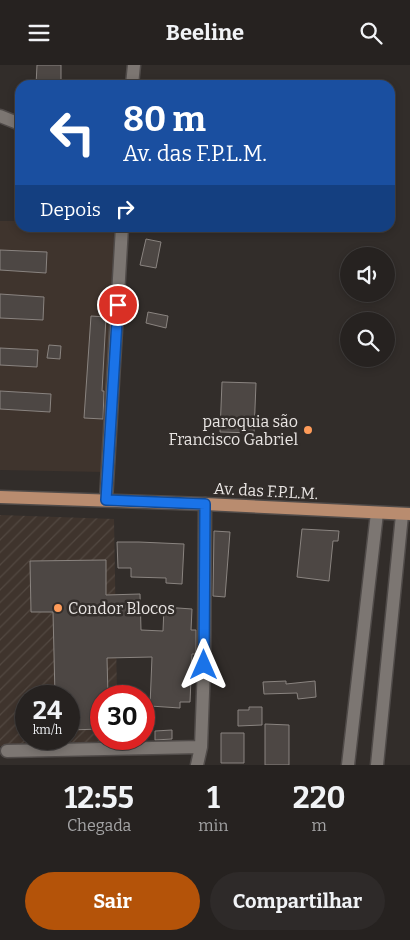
<!DOCTYPE html>
<html lang="pt">
<head>
<meta charset="utf-8">
<style>
	:root { --surface:#262220; --page:#2e2a29; --text:#f1f3f6; --muted:#a4a4a5; --line:#423f3e; --accent:#b45309 }
	body { margin:0; font-family:Bitter,serif; background:var(--page); color:var(--text); height:100vh; display:flex; flex-direction:column; font-size:19px; white-space:nowrap }
	* { box-sizing:border-box; margin:0 }
	p { font-size:16px; color:var(--muted) }
	.icon { flex:none; width:28px; height:28px; fill:none; stroke:currentColor; stroke-width:2; stroke-linecap:round; stroke-linejoin:round }
	.map { position:relative; height:700px; overflow:hidden }
	.drawer { display:flex; flex-direction:column; background:var(--surface); flex:1 }
	.drawer>* { flex:none }
	.top-card { position:absolute; left:15px; top:15px; width:380px; height:152px; border-radius:15px; box-shadow:0 2px 8px #0003,0 0 0 1px var(--line); background:#1a4fa0; color:#fff; overflow:hidden }
	.tools { position:absolute; left:340px; top:182px; display:grid; gap:10px }
	.tools a { display:grid; place-items:center; width:55px; height:55px; border-radius:50%; background:var(--surface); box-shadow:0 2px 8px #0003,0 0 0 1px var(--line); font-size:25px }
	.speed { position:absolute; left:15px; top:620px; display:flex; gap:10px; font-size:25px; font-weight:700; text-align:center }
	.speed>* { display:grid; place-content:center; width:65px; height:65px; border-radius:50%; background:var(--surface); box-shadow:0 2px 8px #0003,0 0 0 1px var(--line); line-height:1 }
	.speed small { font-size:12px; font-weight:400 }
	.speed .limit { border:8px solid #d22; background:#fff; color:#111 }
	.pin { position:absolute; display:grid; place-items:center; width:42px; height:42px; color:#fff; margin:-21px; border:2px solid #fff; border-radius:50%; box-shadow:0 1px 5px #0007 }
	.me { position:absolute; width:55px; margin:-28px; rotate:0deg; stroke-linejoin:round; filter:drop-shadow(0 0 4px #0008) }
	.turn { display:flex; align-items:center; gap:18px; height:105px; padding:0 25px; font-size:22px }
	.turn .icon { width:65px; height:65px; stroke-width:2.5 }
	.turn b { display:block; font-size:35px; line-height:42px }
	.then { display:flex; align-items:center; height:48px; padding:0 25px; background:#0003; gap:10px; font-size:19px }
	.eta { display:flex; justify-content:space-evenly; align-items:center; height:85px; text-align:center }
	.eta b { font-size:30px; font-weight:700; line-height:35px }
	.cta { display:flex; gap:10px; margin-top:auto; padding:10px 25px }
	.cta a { flex:1; height:58px; border-radius:30px; background:var(--accent); color:#fff; font-size:20px; font-weight:700; line-height:58px; text-align:center }
	.cta a+a { background:var(--page); color:var(--text) }
	header { display:flex; justify-content:space-between; align-items:center; height:65px; padding:0 25px; background:var(--surface); font-size:22px; font-weight:700 }
	.map>svg:first-child { display:block }
</style>
</head>
<body>
<header><svg class="icon" aria-label="menu" viewBox="0 0 24 24"><path d="M4 6h16M4 12h16M4 18h16"/></svg>Beeline<svg class="icon" aria-label="search" viewBox="0 0 24 24"><circle cx="10" cy="10" r="6"/><path d="M15 15l6 6"/></svg></header>
<div class="map">
<svg width="410" height="700" viewBox="0 0 410 700">
	<defs>
		<pattern id="industrial-furrows" width="10" height="10" patternUnits="userSpaceOnUse" patternTransform="scale(1.25)"><rect width="10" height="10" fill="#3f342d"/><path d="M-1 1l2-2M0 10L10 0M9 11l2-2" fill="none" stroke="#524841"/></pattern>
	</defs>
	<rect width="100%" height="100%" fill="#322d2a"/>
	<path fill="#3f342d" d="M0,156H20V162L122,163L104,407L0,405Z"/>
	<path fill="url(#industrial-furrows)" fill-rule="evenodd" d="M0,450L114,454L117,631H101V674H118V681H0ZM26,631H69V674H26Z"/>
	<path fill="#4d4744" stroke="#8a8480" d="M37,0H61V20H36Z
		M146,174L161,177L156,203L140,200Z
		M0,185L47,187L46,208L0,205Z
		M0,229L44,232L43,255L0,253Z
		M148,247L168,251L166,263L146,258Z
		M91,251L106,252L102,326H104L103,354L84,353Z
		M49,280L61,281L60,294L47,293Z
		M0,283L38,285L37,302L0,300Z
		M222,317L256,318L254,368L220,367Z
		M0,326L51,329L50,347L0,344Z
		M302,464L339,466L338,476H333L329,516L297,512Z
		M214,466L230,467L225,532L213,531Z
		M117,477H139L184,479L182,519L166,518V513L131,512V503H118Z
		M106,495V530L140,529L141,565L163,566L164,542L192,544L191,565H196V589H192L190,637H180V643L150,641L152,592L107,593L108,631H101V664L69,665V631H55L53,547H31L30,496Z
		M286,616V619L315,616L316,632L298,634L297,628L264,629L263,617Z
		M249,642H262V660L238,661V645H249Z
		M265,659L289,660V700H265Z
		M172,665V674L155,675V666Z
		M221,668H244V698H221Z"/>
	<g fill="none" stroke-linecap="round" stroke-linejoin="round">
		<g stroke="#504b49" stroke-width="15">
			<path id="minor" d="M132,20L134,0
				M0,51L20,59
				M106,435L122,162
				M7,686L201,682
				M197,700L201,682L204,600L205,439
				M348,700L377,448
				M377,700L402,450"/>
		</g>
		<g stroke="#504b49" stroke-width="15">
			<path id="major" d="M0,432L205,439L410,449"/>
		</g>
		<use href="#minor" stroke="#7c7672" stroke-width="12"/>
		<use href="#major" stroke="#b98c6f" stroke-width="12"/>
	</g>
	<g fill="none" stroke-linecap="round" stroke-linejoin="round">
		<g stroke="#114b97" stroke-width="12">
			<path id="route" d="M118,240L106,435L205,439L204,600"/>
		</g>
		<use href="#route" stroke="#1a73e8" stroke-width="9"/>
	</g>
	<g fill="#fe9b59" stroke="#322d2a" stroke-width="2">
		<circle cx="308" cy="365" r="5"/>
		<circle cx="58" cy="543" r="5"/>
	</g>
	<g text-anchor="middle" dominant-baseline="central" stroke-width="5" stroke-linejoin="round" paint-order="stroke">
		<g font-size="16" fill="#e9e5e3" stroke="#322d2a" text-anchor="end">
			<text x="298" y="356">paroquia são<tspan x="298" dy="18">Francisco Gabriel</tspan></text>
			<text x="68" y="543" text-anchor="start">Condor Blocos</text>
		</g>
		<g font-size="16" fill="#e9e5e3" stroke="#322d2a">
			<text transform="translate(266 426) rotate(3)">Av. das F.P.L.M.</text>
		</g>
	</g>
</svg>
<div class="tools">
<a><svg class="icon" aria-label="sound" viewBox="0 0 24 24"><path d="M4 9h4l5-4v14l-5-4H4zM17 9q2 3 0 6"/></svg></a>
<a><svg class="icon" aria-label="search" viewBox="0 0 24 24"><circle cx="10" cy="10" r="6"/><path d="M15 15l6 6"/></svg></a>
</div>
<div class="speed"><div>24<small>km/h</small></div><div class="limit">30</div></div>
<div class="pin" style="left:118px;top:240px;background:#d93025"><svg class="icon" aria-label="arrive" viewBox="0 0 24 24"><path d="M6 21V4h12l-3 4 3 4H6"/></svg></div>
<svg class="me" style="left:204px;top:600px" viewBox="-20 -20 40 40"><path d="M0-17L14 15 0 8-14 15z" fill="#1a73e8" stroke="#fff" stroke-width="4"/></svg>
<div class="top-card">
<div class="turn"><svg class="icon" aria-label="left" viewBox="0 0 24 24"><path d="M17 20v-9H6M10 6l-5 5 5 5"/></svg><div><b>80 m</b>Av. das F.P.L.M.</div></div>
<div class="then">Depois<svg class="icon" aria-label="right" viewBox="0 0 24 24"><path d="M7 20v-9h11M14 6l5 5-5 5"/></svg></div>
</div>
</div>
<section class="drawer">
<div class="eta">
<div><b>12:55</b><p>Chegada</p></div>
<div><b>1</b><p>min</p></div>
<div><b>220</b><p>m</p></div>
</div>
<div class="cta"><a>Sair</a><a>Compartilhar</a></div>
</section>
</body>
</html>
